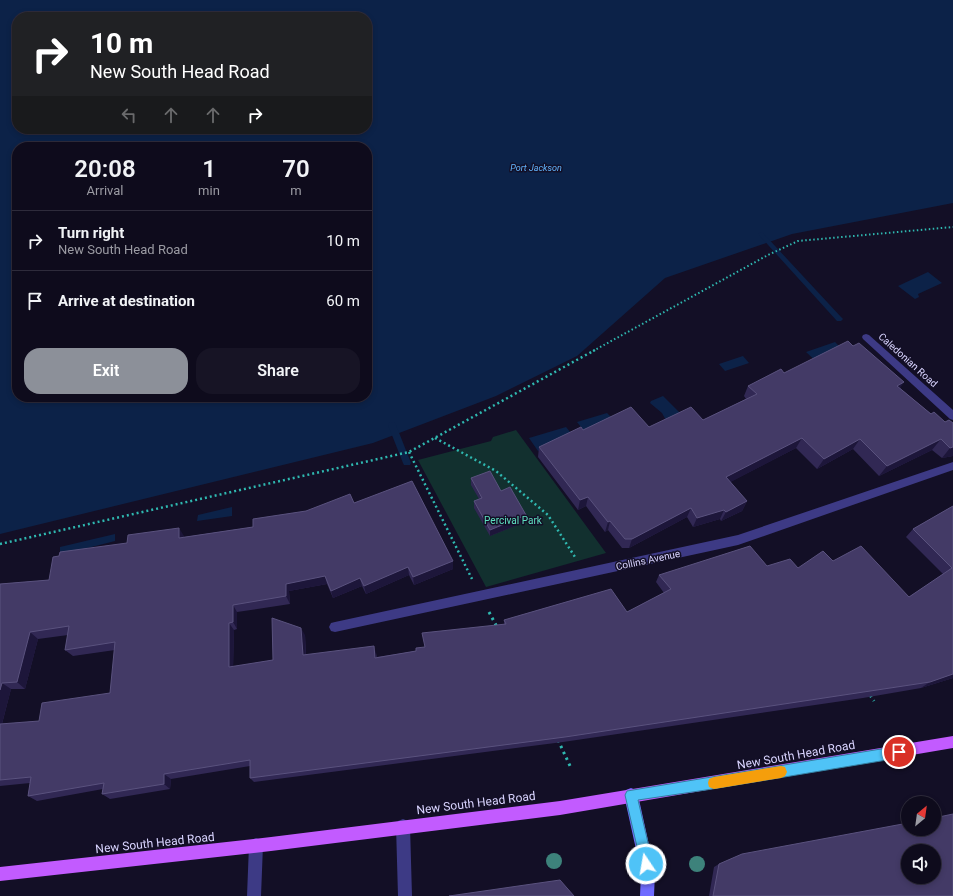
<!DOCTYPE html>
<html lang="en">
<head>
<meta charset="utf-8">
<style>
	:root { --surface:#0e0b1c; --page:#171425; --text:#f1f3f6; --muted:#9b9ba3; --line:#2e2b3b; --accent:#8c9099 }
	body { margin:0; font-family:Roboto,sans-serif; background:var(--page); color:var(--text); height:100vh; display:flex; flex-direction:column; font-size:15px; white-space:nowrap }
	* { box-sizing:border-box; margin:0 }
	p { font-size:13px; color:var(--muted) }
	.icon { flex:none; width:22px; height:22px; fill:none; stroke:currentColor; stroke-width:2; stroke-linecap:round; stroke-linejoin:round }
	.map { position:relative; flex:1; overflow:hidden }
	.details { position:absolute; left:12px; top:142px; width:360px; height:260px; display:flex; flex-direction:column; background:var(--surface); border-radius:16px; box-shadow:0 2px 6px #0003,0 0 0 1px var(--line) }
	.details>* { flex:none }
	.banner { position:absolute; left:12px; top:12px; width:360px; height:122px; border-radius:16px; box-shadow:0 2px 6px #0003,0 0 0 1px var(--line); background:#202124; color:#fff; overflow:hidden }
	.needle { width:26px; rotate:29deg }
	.buttons { position:absolute; left:901px; top:796px; display:grid; gap:8px }
	.buttons a { display:grid; place-items:center; width:40px; height:40px; border-radius:50%; background:var(--surface); box-shadow:0 2px 6px #0003,0 0 0 1px var(--line); font-size:20px }
	.pin { position:absolute; display:grid; place-items:center; width:34px; height:34px; color:#fff; margin:-17px; border:2px solid #fff; border-radius:50%; box-shadow:0 1px 4px #0007 }
	.me { position:absolute; width:44px; margin:-22px; rotate:348deg; stroke-linejoin:round; filter:drop-shadow(0 0 3px #0008) }
	.turn { display:flex; align-items:center; gap:14px; height:84px; padding:0 12px; font-size:18px }
	.turn .icon { width:52px; height:52px; stroke-width:2.5 }
	.turn b { display:block; font-size:28px; line-height:34px }
	.lanes { display:flex; align-items:center; height:38px; padding:0 12px; background:#0003; justify-content:center; gap:20px; direction:ltr }
	.lanes .off { opacity:.35 }
	.eta { display:flex; justify-content:space-evenly; align-items:center; height:68px; text-align:center }
	.eta b { font-size:24px; font-weight:600; line-height:28px }
	.primary-button { display:flex; gap:8px; margin-top:auto; padding:8px 12px }
	.primary-button a { flex:1; height:46px; border-radius:16px; background:var(--accent); color:#fff; font-size:16px; font-weight:600; line-height:46px; text-align:center }
	.primary-button a+a { background:var(--page); color:var(--text) }
	ul { padding:0; list-style:none }
	li { display:flex; align-items:center; gap:12px; height:60px; padding:0 12px; border-top:1px solid var(--line) }
	li div { flex:1 }
	li b { display:block; font-size:15px }
	li em { font-style:normal }
	.map>svg:first-child { display:block }
</style>
</head>
<body>
<div class="map">
<svg width="953" height="896" viewBox="0 0 953 896">
	<rect width="100%" height="100%" fill="#130f26"/>
	<path fill="#12302f" d="M516,430L606,553L486,587L418,460L491,441L493,437Z"/>
	<path fill="#0c2248" fill-rule="evenodd" d="M0,0H953V203L792,234L665,278L577,356L496,396L373,443L0,534ZM17,17H367V129H17ZM17,147H367V397H17Z
		M928,272L942,283L918,294L919,297L915,299L898,286Z
		M835,342L844,351L819,364L806,352Z
		M743,356L749,363L725,371L719,364Z
		M663,396L685,418L669,426L662,413L650,403L651,401Z
		M607,413L613,419L585,432L577,422Z
		M566,427L571,433L538,451L529,438Z
		M232,507V516L197,521L198,515Z
		M115,534V541L60,555V547Z"/>
	<g fill="none" stroke-linecap="round" stroke-linejoin="round">
		<path fill="#0c2248" fill-rule="evenodd" d="M761,232L763,233L841,317L843,319L841,321H837L759,235L758,234Z
			M392,422L395,423L396,425L411,463L410,465H404L403,463L388,425L389,423Z"/>
		<path stroke="#2fb8b0" stroke-width="2" stroke-dasharray="1.5 2.5" stroke-linecap="butt" d="M593,351L768,255L798,241L953,227"/>
		<path stroke="#2fb8b0" stroke-width="2.5" stroke-dasharray="2 3" stroke-linecap="butt" d="M435,438L496,471L548,515L575,557
			M409,452L472,579
			M0,544L409,452L595,350"/>
		<path stroke="#2fb8b0" stroke-width="3" stroke-dasharray="2.5 4" stroke-linecap="butt" d="M489,612L497,627
			M870,695L874,701
			M558,740L571,768"/>
		<path fill="#3d3a85" fill-rule="evenodd" d="M403,819L408,821L410,826L412,896H398L396,826L398,821Z
			M256,838L261,840L263,845L261,896H247L249,845L251,840Z"/>
		<path fill="#3d3a85" fill-rule="evenodd" d="M866,334L869,335L953,410V420L950,419L863,339L862,337L863,335Z
			M953,462V470L738,545L335,632L331,631L329,627L331,623L335,622L738,535Z"/>
		<path fill="#6f6bff" fill-rule="evenodd" d="M631,788L636,790L638,795L655,872L654,896H640L641,872L624,795L626,790Z"/>
		<path fill="#c25bff" fill-rule="evenodd" d="M953,736V748L560,815L271,851L0,881V867L271,837L560,801Z"/>
	</g>
	<g fill="#3d827b">
		<circle cx="554" cy="861" r="8"/>
		<circle cx="697" cy="864" r="8"/>
	</g>
	<path fill="#312854" fill-rule="evenodd" d="M784,373L900,388L931,414L945,422L953,456L942,458L932,450L879,476L853,449L817,469L796,448L730,482L747,501L742,511L721,521L720,519L693,527L687,517L629,548H622L608,530L605,532L586,506L578,510L538,457L539,447L583,430L649,427L703,420L746,399L744,396L748,386Z
		M471,478L501,491L525,522L490,536L474,508V501L479,499L471,485Z
		M354,503L453,561V569L414,585L409,575L366,594L362,586L333,598L327,584L289,591L290,604L237,612V629L234,630L233,667L273,660L305,635L306,655L376,653L377,657L416,651L424,647L504,624V620L627,612L664,593L656,582L659,575L767,566L798,568L833,561L909,597L943,574L906,537L913,529L953,506V678L921,688L863,698L563,742L254,782L250,778V766L171,779L170,789L110,799L102,794L103,789L37,801L28,796L30,783L0,786V584L49,580L184,536V537L253,527L306,511ZM68,635L65,650L73,656L115,650L110,693L39,721L2,724L11,689H25L38,639Z
		M719,864L953,896H709L714,867Z"/>
	<path fill="#1d163a" d="M904,382L897,393V386Z
		M802,438L796,448L721,487L726,477Z
		M860,439L853,449L817,469L824,459Z
		M941,439L932,450L879,476L887,466Z
		M953,447V456L942,458L950,448Z
		M588,497L586,506L578,510L580,500Z
		M747,501L742,511L721,521L726,512Z
		M691,508L687,517L629,548L632,539Z
		M724,510L720,519L693,527L697,518Z
		M526,515L525,522L490,536V530Z
		M610,521L608,530L605,532L608,522Z
		M179,528L184,536V546L179,538Z
		M453,561V569L414,585L413,577Z
		M408,567L409,575L366,594L364,586Z
		M325,576L327,584L289,591L290,604L286,596V584Z
		M360,578L362,586L333,598L331,591Z
		M233,605L237,612V629L233,622Z
		M229,623L234,630L233,674L229,667Z
		M301,628L305,635L306,662L303,655Z
		M30,632L38,639L25,689L17,682Z
		M374,646L376,653L377,664L375,658Z
		M953,674V678L921,688L930,682Z
		M2,683L11,689L0,731V690Z
		M164,774L171,779L170,789L164,784Z"/>
	<path fill="#433a66" stroke="#5a527e" fill-rule="evenodd" d="M848,341L853,346L859,343L904,382L897,386L931,414L934,412L945,422L949,420L953,423V447L950,448L941,439L887,466L860,439L824,459L802,438L726,477L747,501L726,512L724,510L697,518L691,508L632,539H625L610,521L608,522L588,497L580,500L539,447L581,427L583,430L631,407L649,427L691,407L703,420L757,394L748,386L781,369L784,373Z
		M490,471L501,491L510,487L526,515L490,530L474,501L482,498L471,478Z
		M412,481L453,561L413,577L408,567L364,586L360,578L331,591L325,576L286,584V596L233,605V622L229,623V667L273,660L272,618L301,628L303,655L374,646L375,658L416,651V648L425,647L422,633L506,624L504,620L611,589L627,612L671,589L659,575L750,546L767,566L790,559L798,568L823,551L833,561L861,546L909,597L952,568L913,529L953,506V674L930,682L565,737L250,778V760L164,774V784L102,794L104,783L28,796L31,777L0,780V724L39,721L42,703L110,693L115,642L65,650L69,626L30,632L17,682L2,683L0,690V584L49,580L53,557L59,556L60,552L127,543L128,535L179,528V538L253,527V519L306,511L350,494L354,503Z
		M953,814V896H713L719,864L742,854L908,823V829H934V818ZM908,851H934V877H908Z
		M560,880L574,896H449Z"/>
	<path fill="#4fc3f7" stroke="#337fa1" d="M899,746L903,748L905,752L903,756L899,758L706,790L638,800L653,864L651,868L646,870L642,868L625,795L627,791Z"/>
	<path fill="#f59e0b" d="M781,766L785,767L787,772L785,776L781,778L714,789L709,787L708,783L709,779L714,777Z"/>
	<g text-anchor="middle" dominant-baseline="central" stroke-width="3" stroke-linejoin="round" paint-order="stroke">
		<g font-size="9" font-style="italic" fill="#62b6ff" stroke="#130f26">
			<text x="536" y="168">Port Jackson</text>
		</g>
		<g font-size="10" fill="#d9d4ff" stroke="#130f26">
			<text transform="translate(908 360) rotate(42)">Caledonian Road</text>
			<text transform="translate(648 560) rotate(-12)">Collins Avenue</text>
		</g>
		<g font-size="10" fill="#5fe0c0" stroke="#130f26">
			<text x="513" y="520">Percival Park</text>
		</g>
		<g font-size="12" fill="#d9d4ff" stroke="#130f26">
			<text transform="translate(796 755) rotate(-10)">New South Head Road</text>
			<text transform="translate(476 803) rotate(-7)">New South Head Road</text>
			<text transform="translate(155 843) rotate(-6)">New South Head Road</text>
		</g>
	</g>
</svg>
<div class="buttons">
<a><svg class="needle" viewBox="-14 -14 28 28"><path d="M0-13l5 13h-10z" fill="#e53935"/><path d="M0 13l5-13h-10z" fill="#9b9ba3"/></svg></a>
<a><svg class="icon" aria-label="sound" viewBox="0 0 24 24"><path d="M4 9h4l5-4v14l-5-4H4zM17 9q2 3 0 6"/></svg></a>
</div>
<div class="pin" style="left:899px;top:752px;background:#d93025"><svg class="icon" aria-label="arrive" viewBox="0 0 24 24"><path d="M6 21V4h12l-3 4 3 4H6"/></svg></div>
<svg class="me" style="left:646px;top:864px" viewBox="-20 -20 40 40"><circle r="17" fill="#4fc3f7" stroke="#fff" stroke-width="3"/><path d="M0-11L8 9 0 5-8 9z" fill="#fff"/></svg>
<div class="banner">
<div class="turn"><svg class="icon" aria-label="right" viewBox="0 0 24 24"><path d="M7 20v-9h11M14 6l5 5-5 5"/></svg><div><b>10 m</b>New South Head Road</div></div>
<div class="lanes"><svg class="icon off" aria-label="left" viewBox="0 0 24 24"><path d="M17 20v-9H6M10 6l-5 5 5 5"/></svg><svg class="icon off" aria-label="ahead" viewBox="0 0 24 24"><path d="M12 20V5M6 11l6-6 6 6"/></svg><svg class="icon off" aria-label="ahead" viewBox="0 0 24 24"><path d="M12 20V5M6 11l6-6 6 6"/></svg><svg class="icon" aria-label="right" viewBox="0 0 24 24"><path d="M7 20v-9h11M14 6l5 5-5 5"/></svg></div>
</div>
<section class="details">
<div class="eta">
<div><b>20:08</b><p>Arrival</p></div>
<div><b>1</b><p>min</p></div>
<div><b>70</b><p>m</p></div>
</div>
<ul>
<li><svg class="icon" aria-label="right" viewBox="0 0 24 24"><path d="M7 20v-9h11M14 6l5 5-5 5"/></svg><div><b>Turn right</b><p>New South Head Road</p></div><em>10 m</em></li>
<li><svg class="icon" aria-label="arrive" viewBox="0 0 24 24"><path d="M6 21V4h12l-3 4 3 4H6"/></svg><div><b>Arrive at destination</b></div><em>60 m</em></li>
</ul>
<div class="primary-button"><a>Exit</a><a>Share</a></div>
</section>
</div>
</body>
</html>
